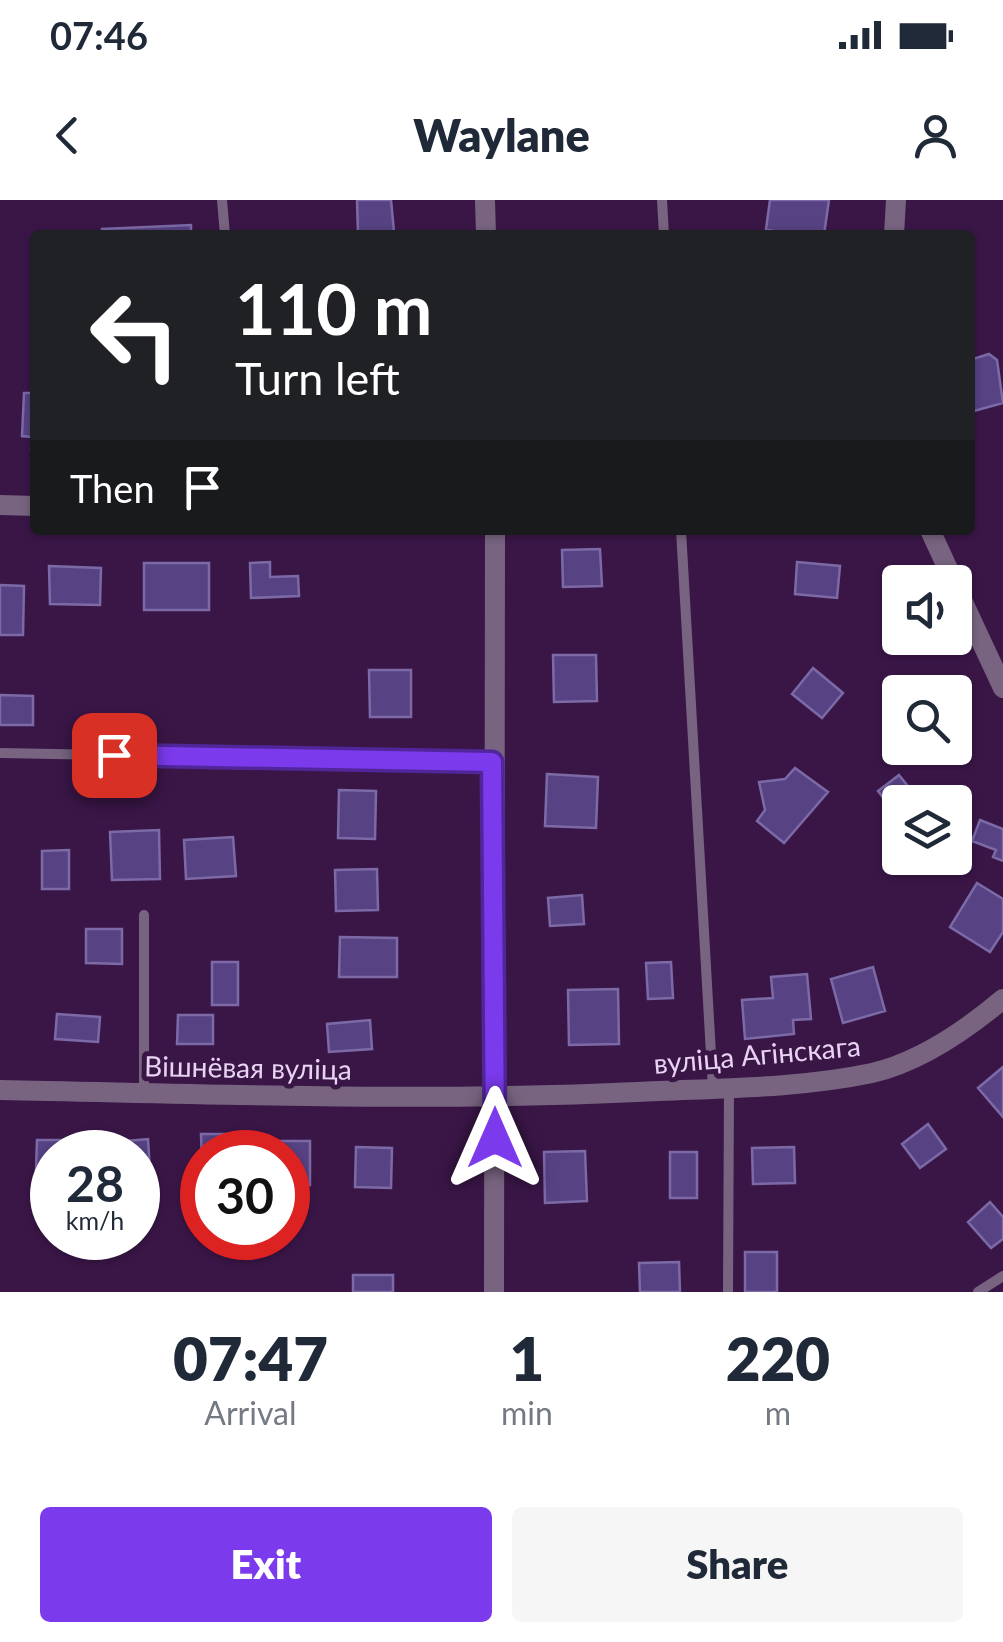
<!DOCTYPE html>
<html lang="en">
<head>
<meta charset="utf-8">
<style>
	:root { --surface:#fff; --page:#f6f6f7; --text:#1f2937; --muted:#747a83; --accent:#7c3aed }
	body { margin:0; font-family:Lato,sans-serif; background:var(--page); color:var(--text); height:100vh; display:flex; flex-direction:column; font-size:38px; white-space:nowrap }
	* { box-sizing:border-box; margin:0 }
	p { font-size:32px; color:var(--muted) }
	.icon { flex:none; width:55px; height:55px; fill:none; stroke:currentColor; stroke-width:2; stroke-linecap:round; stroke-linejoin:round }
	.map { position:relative; height:1092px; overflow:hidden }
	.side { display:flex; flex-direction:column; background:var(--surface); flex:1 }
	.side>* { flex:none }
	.top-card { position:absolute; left:30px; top:30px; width:945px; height:305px; border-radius:10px; box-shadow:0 2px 8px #0004; background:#202124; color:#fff; overflow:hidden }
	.controls { position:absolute; left:882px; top:365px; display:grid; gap:20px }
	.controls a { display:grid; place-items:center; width:90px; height:90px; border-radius:10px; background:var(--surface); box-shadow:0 2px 8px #0004; font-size:50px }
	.speed { position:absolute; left:30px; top:930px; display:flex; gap:20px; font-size:50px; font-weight:700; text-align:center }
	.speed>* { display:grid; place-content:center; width:130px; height:130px; border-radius:50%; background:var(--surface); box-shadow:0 2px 8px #0004; line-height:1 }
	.speed small { font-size:25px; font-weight:400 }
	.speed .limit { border:15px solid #d22; background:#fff; color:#111 }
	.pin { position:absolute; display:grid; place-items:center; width:85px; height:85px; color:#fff; margin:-42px; border-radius:20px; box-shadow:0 5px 15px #0006 }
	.me { position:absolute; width:110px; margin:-55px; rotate:0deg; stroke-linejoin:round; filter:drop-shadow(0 0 8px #0008) }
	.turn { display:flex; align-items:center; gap:35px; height:210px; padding:0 40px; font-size:45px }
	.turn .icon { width:130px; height:130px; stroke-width:2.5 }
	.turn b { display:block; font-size:70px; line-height:85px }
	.then { display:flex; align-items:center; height:95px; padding:0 40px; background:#0003; gap:20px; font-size:38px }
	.eta { display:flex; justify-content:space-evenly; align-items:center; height:170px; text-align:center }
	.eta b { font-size:60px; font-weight:800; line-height:70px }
	.action { display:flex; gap:20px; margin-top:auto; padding:20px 40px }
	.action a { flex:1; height:115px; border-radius:10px; background:var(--accent); color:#fff; font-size:40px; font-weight:800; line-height:115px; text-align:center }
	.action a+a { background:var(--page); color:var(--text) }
	.status { display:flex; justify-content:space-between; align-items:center; height:70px; padding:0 50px; background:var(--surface); direction:ltr }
	.status svg { height:28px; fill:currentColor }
	header { display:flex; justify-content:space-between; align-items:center; height:130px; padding:0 40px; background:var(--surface); font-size:45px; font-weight:800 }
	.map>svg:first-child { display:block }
</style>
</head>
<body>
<div class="status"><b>07:46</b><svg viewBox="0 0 49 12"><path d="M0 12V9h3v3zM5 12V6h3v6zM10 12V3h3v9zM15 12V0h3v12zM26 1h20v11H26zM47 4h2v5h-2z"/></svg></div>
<header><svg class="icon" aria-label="back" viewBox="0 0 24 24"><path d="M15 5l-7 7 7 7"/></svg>Waylane<svg class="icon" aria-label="person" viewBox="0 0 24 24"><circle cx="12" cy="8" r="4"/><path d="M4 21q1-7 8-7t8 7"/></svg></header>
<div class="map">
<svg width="1003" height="1092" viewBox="0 0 1003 1092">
	<rect width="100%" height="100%" fill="#3a1647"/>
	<path fill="#574284" stroke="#7c6aa7" stroke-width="2.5" d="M357,0H391L394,32L358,33Z
		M770,0H829L824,35H788L766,29Z
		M191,25V35H103L102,29Z
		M989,154L997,160L1003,203L970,212V160Z
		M24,193H35V249H31L32,237L22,236Z
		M600,349L602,386L563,387L562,350Z
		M270,362V377L298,376L299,396L251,398L250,363Z
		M797,362L840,366L837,398L795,394Z
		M144,363H209V410H144Z
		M49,366L101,368L100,405L50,404Z
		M0,385L24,386L23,435H0Z
		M553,455H596L597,501L554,502Z
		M813,468L843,493L822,518L792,494Z
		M369,470H411V517H370Z
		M0,495L33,496V525H0Z
		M795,568L828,592L784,643L757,621L765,610L759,582L785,579Z
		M547,574L598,577L596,628L545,626Z
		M899,575L915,595L893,611L878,591Z
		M339,590L376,591L375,639L338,638Z
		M980,620L1003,629V661L993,657L996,650L972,641Z
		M159,630L160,679L112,680L110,632Z
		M233,637L236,676L186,679L184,640Z
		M69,650V689H42V651Z
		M377,669L378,710L336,711L335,670Z
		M977,683L1003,699V732L990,752L950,727Z
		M582,695L584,724L550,726L548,698Z
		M86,729H122V764L86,763Z
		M340,737L397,738V777H339Z
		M212,762H238V805H212Z
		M671,762L673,798L648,799L646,763Z
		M873,767L885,811L843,823L831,779Z
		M807,774L811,819L793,820L794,834L745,839L742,800L773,798L771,777Z
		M618,789L619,844L569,845L568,790Z
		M57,814L100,817L98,842L55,839Z
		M178,815H213V844H177Z
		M370,820L372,849L329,852L327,824Z
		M1003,867V917L978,888Z
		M928,924L946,949L920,968L902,944Z
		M201,934H236L237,952H202V966Z
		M148,939L150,971H138V952H115L114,942Z
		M37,940H68L67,952H52V970L36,969Z
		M273,941H310V985L288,986V952H273Z
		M356,947L392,948L391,988L355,987Z
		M794,947L795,983L753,984L752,948Z
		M585,951L587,1001L545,1003L544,952Z
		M670,952H697V998H670Z
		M990,1002L1003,1017V1039L991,1048L968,1022Z
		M745,1052H777V1092H745Z
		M679,1062L680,1092H640L639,1063Z
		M353,1075H393V1092H353Z"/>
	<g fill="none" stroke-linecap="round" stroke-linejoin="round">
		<path stroke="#786480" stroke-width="10" d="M222,0L225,35
			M662,0L664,35
			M681,330L713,889
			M0,553L492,562
			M144,892V715
			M728,1092L729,888
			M978,1092L1003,1076"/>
		<path stroke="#786480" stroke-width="20" d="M485,0L486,35
			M894,35L896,0
			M0,305L35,306
			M930,330L954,382
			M955,385L1003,488
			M0,890C213,894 425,902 637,892C714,888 796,889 872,873C920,862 966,830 1003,799
			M494,1092L495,330"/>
	</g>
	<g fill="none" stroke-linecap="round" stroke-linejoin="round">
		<g stroke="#51269a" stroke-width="25">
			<path id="route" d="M114,555L492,562L495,938"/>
		</g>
		<use href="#route" stroke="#7c3aed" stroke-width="18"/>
	</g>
	<g text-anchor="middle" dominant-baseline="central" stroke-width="10" stroke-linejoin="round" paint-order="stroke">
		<g font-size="28" fill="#e9d3f2" stroke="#3a1647">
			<text transform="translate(757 854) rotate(-5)">вуліца Агінскага</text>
			<text transform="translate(248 867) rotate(1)">Вішнёвая вуліца</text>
		</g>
	</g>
</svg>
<div class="controls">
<a><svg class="icon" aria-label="sound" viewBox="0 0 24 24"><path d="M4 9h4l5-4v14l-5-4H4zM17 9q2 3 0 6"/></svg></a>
<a><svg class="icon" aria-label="search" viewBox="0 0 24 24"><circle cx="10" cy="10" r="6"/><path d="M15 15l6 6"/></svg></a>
<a><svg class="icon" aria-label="layers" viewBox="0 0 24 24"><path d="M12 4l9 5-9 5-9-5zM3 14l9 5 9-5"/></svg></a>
</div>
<div class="speed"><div>28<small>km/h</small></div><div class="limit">30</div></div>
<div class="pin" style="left:114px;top:555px;background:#d93025"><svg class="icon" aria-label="arrive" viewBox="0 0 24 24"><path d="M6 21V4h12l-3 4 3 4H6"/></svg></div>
<svg class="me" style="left:495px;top:938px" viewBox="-20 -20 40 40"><path d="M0-17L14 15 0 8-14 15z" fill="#7c3aed" stroke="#fff" stroke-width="4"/></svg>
<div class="top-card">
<div class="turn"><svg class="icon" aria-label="left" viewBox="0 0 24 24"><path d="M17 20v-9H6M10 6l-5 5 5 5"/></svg><div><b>110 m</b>Turn left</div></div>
<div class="then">Then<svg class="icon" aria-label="arrive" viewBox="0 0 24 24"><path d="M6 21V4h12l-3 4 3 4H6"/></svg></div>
</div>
</div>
<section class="side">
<div class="eta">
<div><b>07:47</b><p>Arrival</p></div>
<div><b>1</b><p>min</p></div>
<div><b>220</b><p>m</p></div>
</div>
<div class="action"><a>Exit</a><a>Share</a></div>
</section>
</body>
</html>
